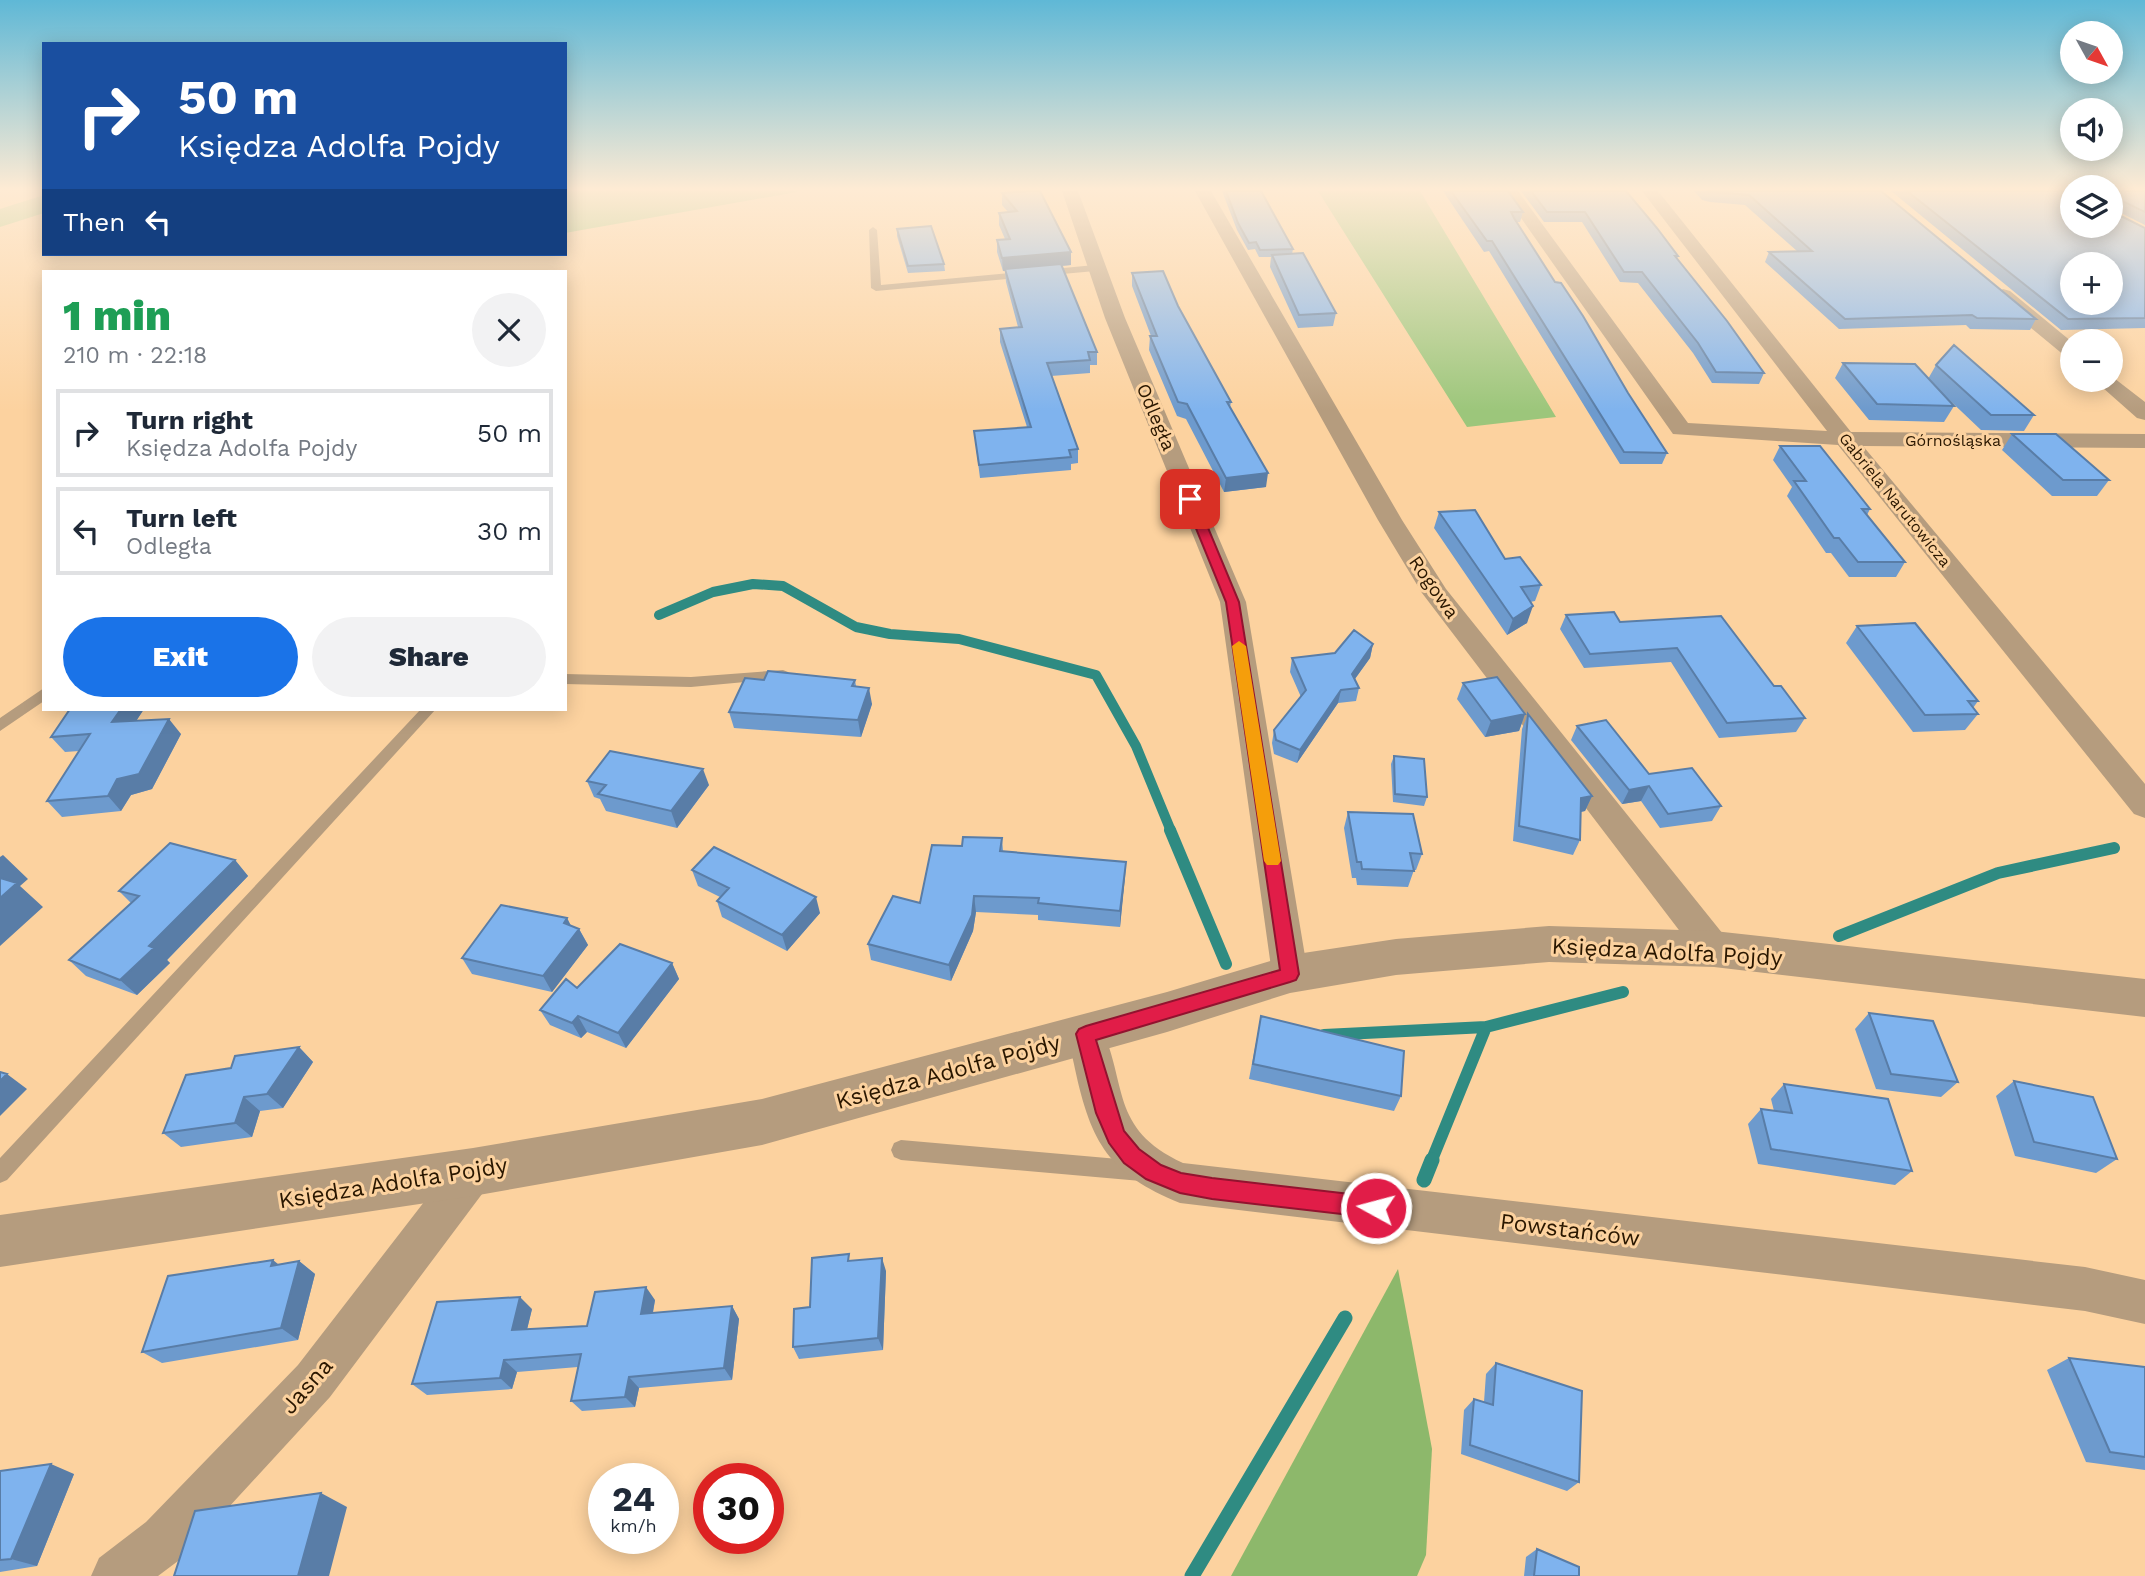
<!DOCTYPE html>
<html lang="en">
<head>
<meta charset="utf-8">
<style>
	:root { --surface:#fff; --page:#f2f2f3; --text:#1f2937; --muted:#747a83; --line:#e0e1e3; --accent:#1a73e8 }
	body { margin:0; font-family:"Work Sans",sans-serif; background:var(--page); color:var(--text); height:100vh; display:flex; flex-direction:column; font-size:26px; white-space:nowrap }
	* { box-sizing:border-box; margin:0 }
	p { font-size:23px; color:var(--muted) }
	.icon { flex:none; width:38px; height:38px; fill:none; stroke:currentColor; stroke-width:2; stroke-linecap:round; stroke-linejoin:round }
	.map { position:relative; flex:1; overflow:hidden }
	.drawer { position:absolute; left:42px; top:270px; width:525px; height:441px; display:flex; flex-direction:column; background:var(--surface); border-radius:0px; box-shadow:0 4px 18px #0003 }
	.drawer>* { flex:none }
	.banner { position:absolute; left:42px; top:42px; width:525px; height:214px; border-radius:0px; box-shadow:0 4px 18px #0003; background:#1a4fa0; color:#fff; overflow:hidden }
	.needle { width:46px; rotate:130deg }
	.controls { position:absolute; left:2060px; top:21px; display:grid; gap:14px }
	.controls a { display:grid; place-items:center; width:63px; height:63px; border-radius:50%; background:var(--surface); box-shadow:0 4px 18px #0003; font-size:35px }
	.speed { position:absolute; left:588px; top:1463px; display:flex; gap:14px; font-size:35px; font-weight:700; text-align:center }
	.speed>* { display:grid; place-content:center; width:91px; height:91px; border-radius:50%; background:var(--surface); box-shadow:0 4px 18px #0003; line-height:1 }
	.speed small { font-size:18px; font-weight:400 }
	.speed .limit { border:10px solid #d22; background:#fff; color:#111 }
	.pin { position:absolute; display:grid; place-items:center; width:60px; height:60px; color:#fff; margin:-30px; border-radius:14px; box-shadow:0 4px 10px #0006 }
	.me { position:absolute; width:77px; margin:-38px; rotate:277deg; stroke-linejoin:round; filter:drop-shadow(0 0 5px #0008) }
	.turn { display:flex; align-items:center; gap:24px; height:147px; padding:0 21px; font-size:32px }
	.turn .icon { width:91px; height:91px; stroke-width:2.5 }
	.turn b { display:block; font-size:49px; line-height:60px }
	.then { display:flex; align-items:center; height:66px; padding:0 21px; background:#0003; gap:14px; font-size:26px }
	.round { display:grid; place-items:center; flex:none; width:74px; height:74px; border-radius:37px; background:var(--page) }
	.headline { display:flex; align-items:center; justify-content:space-between; height:119px; padding:0 21px }
	h1 { font-size:42px; font-weight:800; line-height:52px; color:#1e9e55 }
	.action { display:flex; gap:14px; margin-top:auto; padding:14px 21px }
	.action a { flex:1; height:80px; border-radius:42px; background:var(--accent); color:#fff; font-size:28px; font-weight:800; line-height:80px; text-align:center }
	.action a+a { background:var(--page); color:var(--text) }
	ul { padding:0; list-style:none }
	li { display:flex; align-items:center; gap:21px; height:88px; margin:0 14px 10px; padding:0 7px; border:4px solid var(--line); border-radius:0px }
	li div { flex:1 }
	li b { display:block; font-size:26px }
	li em { font-style:normal }
	.map>svg:first-child { display:block }
</style>
</head>
<body>
<div class="map">
<svg width="2145" height="1576" viewBox="0 0 2145 1576">
	<rect width="100%" height="100%" fill="#fcd29f"/>
	<path fill="#9cc67b" d="M565,191H797V192L565,233Z
		M1318,191H1420L1556,417L1467,427Z
		M44,195V213L0,227V209Z"/>
	<path fill="#8db86b" d="M1398,1269L1432,1449L1426,1555L1417,1576H1231Z"/>
	<g fill="none" stroke-linecap="round" stroke-linejoin="round">
		<path stroke="#2f8b82" stroke-width="10" d="M659,615L713,592L753,584L783,586L856,627L890,634L959,639L1096,675L1136,746L1171,831"/>
		<path stroke="#2f8b82" stroke-width="12" d="M1170,830L1226,964
			M1839,936L1998,873L2114,848
			M1324,1035L1486,1027
			M1431,1162L1486,1027L1623,992"/>
		<path stroke="#2f8b82" stroke-width="15" d="M1424,1180L1432,1160
			M1192,1576L1345,1318"/>
		<path fill="#b59c7e" fill-rule="evenodd" d="M873,227L877,230L881,285L1095,265L1100,268L1095,271L876,291L871,288L869,230Z
			M783,670L788,672L790,675L788,678L691,687L565,684V674L691,677Z
			M44,688V701L0,731V718Z
			M421,709H436L7,1180L0,1183V1158Z
			M901,1140L1141,1161L1148,1164L1151,1171L1148,1178L1141,1181L901,1160L894,1157L891,1150L894,1143Z"/>
		<path fill="#b59c7e" fill-rule="evenodd" d="M1062,191H1078L1125,318L1246,602L1308,974L1303,985L1290,989L1277,985L1272,974L1220,602L1105,318Z
			M1195,191H1211L1402,520L1446,589L1727,939L1732,949L1727,959L1714,964L1701,959L1422,593L1378,520Z
			M1502,191H1518L1688,423L1827,431L1642,191H1658L1851,432L2145,434V448L1863,446L2145,784V818L2134,814L1838,445L1673,434Z
			M2003,289L2010,291L2072,342V358L2065,356L1996,299L1993,295Z
			M2110,375L2145,402V420L2137,418L2094,380H2110Z
			M1086,1018L1099,1022C1129,1084 1108,1128 1183,1163L2085,1267L2145,1280V1324L2085,1311L1180,1203C1109,1174 1091,1143 1075,1069C1072,1052 1065,1038 1073,1022Z
			M473,1152L488,1158L494,1172L488,1186L330,1397L182,1558L158,1576H91L99,1558L146,1522L298,1365L458,1158Z"/>
		<path fill="#b59c7e" fill-rule="evenodd" d="M1549,926L1714,931L2145,979V1017L1714,967L1549,962L1396,975L1290,993L1167,1032L762,1145L473,1196L0,1267V1215L473,1148L762,1099L1167,992L1290,955L1396,939Z"/>
	</g>
	<path fill="#6d9acd" d="M1222,191H1261L1293,249L1292,254L1336,313L1333,326L1298,328L1270,267L1271,257H1259L1255,249L1248,250L1237,230Z
		M1443,191H1508L1523,212L1520,222H1516L1555,282L1667,453L1662,464H1620L1489,251L1484,252Z
		M1521,191H1626L1678,256L1677,259L1764,373L1759,384L1712,383L1693,353L1638,283L1620,282L1582,222H1544Z
		M1661,191H1881L2036,319L2030,330L1970,329L1966,325L1839,329L1765,262L1769,252L1797,251L1745,205L1710,202L1702,200L1694,191Z
		M1891,191H2145V225L2115,210V213L2145,228V328L2061,330Z
		M1002,193L1071,265L1061,266L1097,352V365H1090V373L1051,376L1078,449V463L1071,464V470L980,478L974,431L1027,427L1000,342V329L1018,327L1006,282L1005,271H1003L997,252V240L1005,239L999,225V213L1008,212L1002,205Z
		M897,229L944,264L945,271L908,273L897,236Z
		M1132,273L1178,306L1231,402L1230,407L1266,487L1224,492L1186,419L1177,416L1149,350L1150,336H1151L1132,286Z
		M1843,363L1928,379L1936,365L2034,415L2024,431L1981,430L1942,393L1954,406L1944,422L1869,420L1835,378Z
		M2012,434L2109,480L2097,496H2052L2002,450Z
		M1780,446L1870,509L1867,515L1905,562L1896,577H1849L1831,553H1826L1787,496L1792,487L1773,460Z
		M1439,512L1541,585L1535,601L1530,602L1527,623L1507,635L1434,528Z
		M1566,615L1620,622L1774,686L1805,718L1796,732L1719,738L1671,662L1584,668L1560,629Z
		M1857,626L1978,701L1973,708L1978,714L1965,730L1913,732L1846,643Z
		M1373,644L1370,658L1355,679L1359,688L1356,701L1338,703L1297,763L1274,754L1272,743L1274,730L1301,697L1290,672L1292,658L1335,653Z
		M764,680H855L856,686L872,704L861,737L734,728L729,712Z
		M1463,683L1525,714L1519,731L1485,737L1457,699Z
		M144,709L136,721L181,734L152,789L131,795L121,811L62,817L47,801L79,751L65,752L51,737Z
		M1528,714L1592,796L1585,811L1581,812L1580,840L1573,855L1513,841L1522,729Z
		M1577,726L1649,774L1721,806L1712,821L1660,828L1641,801L1622,804L1571,740Z
		M1394,756L1427,797L1424,806L1393,802L1391,764Z
		M587,781L709,785L677,828L606,811L600,799L594,797Z
		M1348,812L1422,854L1416,870H1414L1408,887L1357,885L1356,878H1352L1344,828Z
		M1002,838L1003,851L1126,862L1120,927L1038,920V915L976,912L973,931L951,981L871,960L868,944L920,903L962,846Z
		M235,860L248,876L167,960L170,963L137,995L86,976L69,960L131,903L119,891Z
		M692,870L820,913L787,951L722,917L717,901L720,897L698,886Z
		M567,918L571,926L579,929L588,945L552,992L472,974L462,958Z
		M672,963L679,979L626,1048L587,1032L581,1038L550,1025L540,1010L577,988Z
		M1869,1013L1958,1082L1941,1097L1876,1089L1855,1029Z
		M1258,1032L1401,1096L1394,1111L1249,1079Z
		M299,1047L313,1062L283,1108L260,1111L252,1137L181,1147L163,1133L231,1068Z
		M2014,1081L2117,1159L2096,1173L2015,1156L1996,1096Z
		M1784,1084L1912,1171L1895,1185L1758,1164L1748,1124L1761,1109L1774,1111L1771,1099Z
		M299,1261L315,1274L298,1340L162,1363L142,1352L279,1265Z
		M851,1261L886,1271L883,1350L799,1359L793,1347L810,1307Z
		M655,1300L653,1313L732,1306L739,1319L732,1380L639,1388L635,1407L582,1411L571,1401L578,1367L517,1372L512,1389L427,1395L412,1384L532,1309L527,1329L587,1326Z
		M2069,1358L2145,1367V1470L2086,1462L2047,1370Z
		M1496,1363L1579,1482L1567,1491L1461,1454L1464,1410L1474,1399L1484,1402L1486,1374Z
		M0,1471L74,1474L37,1566L0,1572Z
		M1537,1549L1579,1576H1524L1526,1557Z"/>
	<path fill="#597da7" d="M1071,252V265L1003,271L1002,258Z
		M1268,473L1266,487L1224,492L1226,478Z
		M1533,606L1527,623L1507,635L1513,619Z
		M1373,644L1370,658L1349,687L1352,674Z
		M869,688L872,704L861,737L858,720Z
		M1341,690L1338,703L1297,763L1300,750Z
		M121,709H144L125,738L112,722Z
		M1525,714L1519,731L1485,737L1491,721Z
		M169,719L181,734L152,789L131,795L121,811L108,796L117,779Z
		M703,769L709,785L677,828L671,811Z
		M1649,786L1641,801L1622,804L1629,790Z
		M1592,796L1585,811L1574,813L1581,798Z
		M3,855L28,879L20,886L43,907L0,946V857Z
		M235,860L248,876L167,960L170,963L137,995L120,980L149,946Z
		M1126,862L1125,878L1120,927V911Z
		M974,896L976,912L973,931L951,981L949,965Z
		M816,897L820,913L787,951L782,935Z
		M567,918L575,934L579,929L588,945L552,992L543,976L564,923Z
		M672,963L679,979L626,1048L618,1033Z
		M578,1016L587,1032L581,1038L572,1023Z
		M299,1047L313,1062L283,1108L267,1094Z
		M7,1074L27,1089L0,1116V1081Z
		M244,1097L260,1111L252,1137L235,1123Z
		M882,1258L886,1271L883,1350L878,1338Z
		M273,1260L289,1273L271,1266Z
		M299,1261L315,1274L298,1340L281,1328Z
		M646,1287L655,1300L650,1327L641,1314Z
		M520,1297L532,1309L524,1342L512,1330Z
		M732,1306L739,1319L732,1380L724,1368Z
		M504,1360L517,1372L512,1389L500,1378Z
		M629,1377L639,1388L635,1407L625,1397Z
		M51,1464L74,1474L37,1566L11,1559Z
		M321,1493L347,1507L329,1576H298Z"/>
	<path fill="#7fb3ee" stroke="#597da7" stroke-width="2" fill-rule="evenodd" d="M1028,191H1040L1071,252L1002,258L997,240L1010,239L999,213L1017,211L1002,193Z
		M1226,191H1261L1293,249L1260,250L1256,242L1249,243L1238,223Z
		M1451,191H1508L1523,212H1511L1514,218L1555,282L1561,283L1583,316L1628,393L1667,453L1624,452L1492,241H1487Z
		M1531,191H1626L1657,228L1678,256H1675L1727,321L1764,373L1716,372L1698,343L1642,272H1624L1585,212H1547Z
		M1708,191H1881L2036,319L1977,318L1972,315L1845,319L1769,252L1812,251L1749,195L1714,192Z
		M1907,191H2072V226H2110V191H2145V212L2114,197L2115,213L2145,228V318L2068,319ZM2072,264H2110V303H2072Z
		M931,226L944,264L908,266L897,229Z
		M1303,253L1336,313L1299,315L1272,255Z
		M1061,264L1097,352H1088L1090,360L1047,363L1078,449L1069,450L1071,457L979,465L974,431L1031,427L1000,329L1022,327L1005,269Z
		M1163,271L1178,306L1231,402H1227L1268,473L1226,478L1187,404L1178,402L1150,336H1157L1132,273Z
		M1954,345L2034,415H1991L1936,365Z
		M1843,363L1915,364L1954,406L1877,404Z
		M2012,434H2056L2109,480H2063Z
		M1780,446H1820L1870,509H1862L1905,562H1858L1839,538H1834L1794,481H1806Z
		M1475,510L1505,559L1520,557L1541,585L1521,587L1533,606L1513,619L1439,512Z
		M1614,612L1620,622L1721,616L1774,686H1781L1805,718L1727,723L1677,648L1590,654L1566,615Z
		M1915,623L1978,701H1968L1978,714L1925,715L1857,626Z
		M1354,630L1373,644L1352,674L1359,688L1341,690L1300,750L1276,740L1274,730L1306,690L1292,658L1335,653Z
		M768,671L855,680L852,686L869,688L858,720L729,712L745,678L764,680Z
		M1497,677L1525,714L1491,721L1463,683Z
		M70,709H121L112,722L169,719L139,774L117,779L108,796L47,801L90,734L51,737Z
		M1528,714L1592,796L1581,798L1580,840L1519,826Z
		M1606,720L1649,774L1692,768L1721,806L1668,814L1649,786L1629,790L1577,726Z
		M610,751L703,769L671,811L598,794L606,785L587,781Z
		M1394,756L1424,759L1427,797L1395,794Z
		M1348,812L1413,814L1422,854L1410,853L1414,871L1362,869L1361,862H1357Z
		M963,837L1002,838L1000,851L1126,862L1120,911L1038,903L1039,898L974,896L972,915L949,965L868,944L893,896L920,903L932,845L962,846Z
		M170,843L235,860L149,946L154,948L120,980L69,960L139,896L119,891Z
		M714,847L816,897L782,935L717,901L729,888L692,870Z
		M0,878L17,883L0,898Z
		M501,905L567,918L564,923L579,929L543,976L462,958Z
		M620,944L672,963L618,1033L578,1016L572,1023L540,1010L566,979L577,988Z
		M1869,1013L1933,1021L1958,1082L1891,1074Z
		M1261,1016L1404,1051L1401,1096L1253,1064Z
		M299,1047L267,1094L244,1097L235,1123L163,1133L186,1075L231,1068L235,1056Z
		M0,1072L7,1074L0,1081Z
		M2014,1081L2093,1097L2117,1159L2034,1142Z
		M1784,1084L1888,1099L1912,1171L1771,1149L1761,1109L1792,1113Z
		M849,1254L848,1261L882,1258L878,1338L793,1347L794,1309L810,1307L812,1258Z
		M273,1260L271,1266L299,1261L281,1328L142,1352L168,1276Z
		M646,1287L641,1314L732,1306L724,1368L629,1377L625,1397L571,1401L581,1354L504,1360L500,1378L412,1384L437,1302L520,1297L512,1330L587,1326L595,1292Z
		M2069,1358L2145,1367V1457L2110,1452Z
		M1496,1363L1582,1391L1579,1482L1470,1445L1474,1399L1493,1405Z
		M51,1464L11,1559L0,1560V1471Z
		M321,1493L298,1576H174L195,1511Z
		M1537,1549L1579,1567V1576H1534Z"/>
	<linearGradient id="sky" x2="0" y2="1"><stop stop-color="#5fb8d6"/><stop offset="0.46" stop-color="#feebd4"/><stop offset="1" stop-color="#feebd4" stop-opacity="0"/></linearGradient>
	<rect width="2145" height="411" fill="url(#sky)"/>
	<path fill="#e11d48" stroke="#92132f" stroke-width="2" d="M1190,495L1196,499L1239,602L1299,974L1296,980L1290,982L1096,1040L1124,1131L1139,1149L1161,1165L1181,1173L1212,1178L1376,1197L1383,1200L1386,1208L1383,1215L1376,1218L1212,1199L1180,1193L1146,1179L1124,1163L1109,1143L1096,1113L1076,1034L1079,1029L1086,1026L1280,970L1226,602L1184,499Z"/>
	<path fill="#f59e0b" d="M1239,641L1246,646L1281,861L1278,865H1267L1264,861L1232,646Z"/>
	<g text-anchor="middle" dominant-baseline="central" stroke-width="6" stroke-linejoin="round" paint-order="stroke">
		<g font-size="16" fill="#2a1700" stroke="#fcd29f">
			<text x="1953" y="440">Górnośląska</text>
			<text transform="translate(1895 500) rotate(51)">Gabriela Narutowicza</text>
		</g>
		<g font-size="19" fill="#2a1700" stroke="#fcd29f">
			<text transform="translate(1156 417) rotate(67)">Odległa</text>
			<text transform="translate(1434 587) rotate(55)">Rogowa</text>
		</g>
		<g font-size="23" fill="#2a1700" stroke="#fcd29f">
			<text transform="translate(1667 952) rotate(3)">Księdza Adolfa Pojdy</text>
			<text transform="translate(948 1072) rotate(-15)">Księdza Adolfa Pojdy</text>
			<text transform="translate(393 1183) rotate(-9)">Księdza Adolfa Pojdy</text>
			<text transform="translate(1570 1230) rotate(7)">Powstańców</text>
			<text transform="translate(307 1386) rotate(-49)">Jasna</text>
		</g>
	</g>
</svg>
<div class="controls">
<a><svg class="needle" viewBox="-14 -14 28 28"><path d="M0-13l5 13h-10z" fill="#e53935"/><path d="M0 13l5-13h-10z" fill="#747a83"/></svg></a>
<a><svg class="icon" aria-label="sound" viewBox="0 0 24 24"><path d="M4 9h4l5-4v14l-5-4H4zM17 9q2 3 0 6"/></svg></a>
<a><svg class="icon" aria-label="layers" viewBox="0 0 24 24"><path d="M12 4l9 5-9 5-9-5zM3 14l9 5 9-5"/></svg></a>
<a>+</a>
<a>−</a>
</div>
<div class="speed"><div>24<small>km/h</small></div><div class="limit">30</div></div>
<div class="pin" style="left:1190px;top:499px;background:#d93025"><svg class="icon" aria-label="arrive" viewBox="0 0 24 24"><path d="M6 21V4h12l-3 4 3 4H6"/></svg></div>
<svg class="me" style="left:1376px;top:1208px" viewBox="-20 -20 40 40"><circle r="17" fill="#e11d48" stroke="#fff" stroke-width="3"/><path d="M0-11L8 9 0 5-8 9z" fill="#fff"/></svg>
<div class="banner">
<div class="turn"><svg class="icon" aria-label="right" viewBox="0 0 24 24"><path d="M7 20v-9h11M14 6l5 5-5 5"/></svg><div><b>50 m</b>Księdza Adolfa Pojdy</div></div>
<div class="then">Then<svg class="icon" aria-label="left" viewBox="0 0 24 24"><path d="M17 20v-9H6M10 6l-5 5 5 5"/></svg></div>
</div>
<section class="drawer">
<div class="headline"><div><h1>1 min</h1><p>210 m · 22:18</p></div><a class="round"><svg class="icon" aria-label="close" viewBox="0 0 24 24"><path d="M6 6l12 12M18 6L6 18"/></svg></a></div>
<ul>
<li><svg class="icon" aria-label="right" viewBox="0 0 24 24"><path d="M7 20v-9h11M14 6l5 5-5 5"/></svg><div><b>Turn right</b><p>Księdza Adolfa Pojdy</p></div><em>50 m</em></li>
<li><svg class="icon" aria-label="left" viewBox="0 0 24 24"><path d="M17 20v-9H6M10 6l-5 5 5 5"/></svg><div><b>Turn left</b><p>Odległa</p></div><em>30 m</em></li>
</ul>
<div class="action"><a>Exit</a><a>Share</a></div>
</section>
</div>
</body>
</html>
